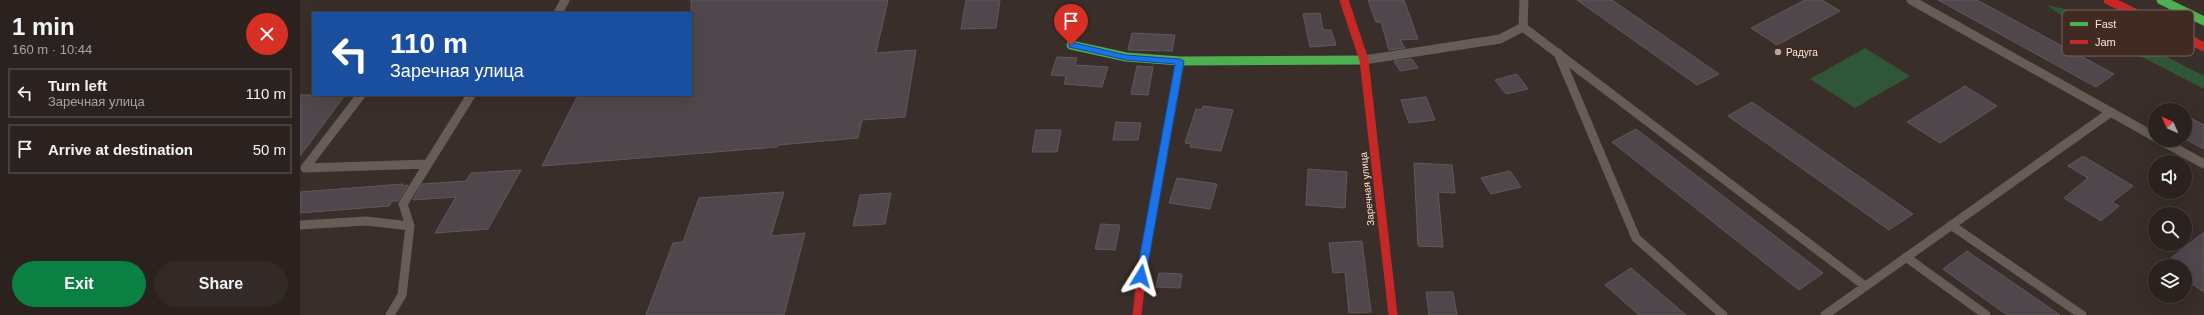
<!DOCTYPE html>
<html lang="en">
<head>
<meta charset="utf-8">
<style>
	:root { --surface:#2b221f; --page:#332a28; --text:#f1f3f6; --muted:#a6a4a4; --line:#473f3d; --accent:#0b8043 }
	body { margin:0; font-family:Arial,sans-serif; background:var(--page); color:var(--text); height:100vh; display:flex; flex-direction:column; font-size:15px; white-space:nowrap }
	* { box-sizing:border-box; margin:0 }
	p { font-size:13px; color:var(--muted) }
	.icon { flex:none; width:22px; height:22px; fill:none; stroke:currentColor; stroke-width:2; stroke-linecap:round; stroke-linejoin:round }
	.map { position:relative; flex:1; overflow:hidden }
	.details { display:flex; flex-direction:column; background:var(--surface); width:300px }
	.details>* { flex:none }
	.top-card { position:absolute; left:12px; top:12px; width:380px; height:84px; border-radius:0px; box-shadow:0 4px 16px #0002,0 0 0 1px var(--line); background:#1a4fa0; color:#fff; overflow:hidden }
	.needle { width:26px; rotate:315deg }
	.tools { position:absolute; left:1848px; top:103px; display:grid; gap:8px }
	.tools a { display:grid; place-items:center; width:44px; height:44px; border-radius:50%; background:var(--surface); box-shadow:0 4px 16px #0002,0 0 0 1px var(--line); font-size:20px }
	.pin { position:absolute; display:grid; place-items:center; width:34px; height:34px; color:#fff; margin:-41px -17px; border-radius:50% 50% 50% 0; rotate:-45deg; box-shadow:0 0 4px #0007 }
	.pin .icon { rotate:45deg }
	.me { position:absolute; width:44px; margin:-22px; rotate:8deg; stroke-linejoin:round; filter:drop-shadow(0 0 3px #0008) }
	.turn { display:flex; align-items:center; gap:14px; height:84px; padding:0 12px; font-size:18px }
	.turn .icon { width:52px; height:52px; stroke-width:2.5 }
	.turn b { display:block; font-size:28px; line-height:34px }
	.round { display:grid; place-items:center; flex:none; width:42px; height:42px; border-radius:21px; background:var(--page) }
	.overview { display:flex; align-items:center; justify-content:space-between; height:68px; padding:0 12px }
	h1 { font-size:24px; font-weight:700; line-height:30px }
	.button { display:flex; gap:8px; margin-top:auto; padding:8px 12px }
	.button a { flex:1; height:46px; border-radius:24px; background:var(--accent); color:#fff; font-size:16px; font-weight:700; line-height:46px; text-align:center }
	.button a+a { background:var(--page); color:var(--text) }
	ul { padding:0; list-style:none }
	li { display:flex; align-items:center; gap:12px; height:50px; margin:0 8px 6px; padding:0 4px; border:2px solid var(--line); border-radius:0px }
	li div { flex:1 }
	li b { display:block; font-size:15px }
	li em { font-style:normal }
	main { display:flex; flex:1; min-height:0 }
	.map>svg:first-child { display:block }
</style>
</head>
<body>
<main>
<section class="details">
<div class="overview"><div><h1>1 min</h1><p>160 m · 10:44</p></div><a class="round" style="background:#d93025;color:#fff"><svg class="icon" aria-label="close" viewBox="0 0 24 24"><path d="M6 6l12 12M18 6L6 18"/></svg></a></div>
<ul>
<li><svg class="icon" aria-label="left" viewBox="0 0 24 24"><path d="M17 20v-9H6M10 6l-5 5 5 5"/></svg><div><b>Turn left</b><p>Заречная улица</p></div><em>110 m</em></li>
<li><svg class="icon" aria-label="arrive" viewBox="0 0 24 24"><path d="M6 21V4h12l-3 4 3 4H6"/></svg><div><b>Arrive at destination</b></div><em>50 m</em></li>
</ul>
<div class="button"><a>Exit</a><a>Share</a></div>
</section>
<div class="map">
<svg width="1904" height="315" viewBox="0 0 1904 315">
	<rect width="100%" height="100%" fill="#392e29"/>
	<path fill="#305639" d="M1746,5L1780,12L1904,76V89L1761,15Z
		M1565,48L1610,76L1555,108L1510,79Z"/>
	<path fill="#50474d" stroke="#60595c" d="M391,0H588L576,53L616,50L605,117L562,120L558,138L478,145L477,147L242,166L278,95H391Z
		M666,0H700L696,28L661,29Z
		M1068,0H1104L1118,39L1100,40L1105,48L1089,50L1081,22H1076Z
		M1277,0H1312L1419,74L1397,85Z
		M1505,0H1522L1540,11L1477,45L1451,28Z
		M1638,0H1677L1814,74L1796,87Z
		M1020,13L1023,30H1031L1036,45L1010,47L1003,14Z
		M832,33L875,35L872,51L828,50Z
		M757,57L777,58L775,65L808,67L802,87L764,84L766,76L751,75Z
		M1112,59L1118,68L1100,71L1094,61Z
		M837,66L853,67L848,95L831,94Z
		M1217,74L1228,89L1206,94L1195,80Z
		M1665,86L1697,106L1640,143L1607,122Z
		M0,95H45L0,156Z
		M1126,97L1135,120L1109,123L1101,100Z
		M1452,102L1613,214L1589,230L1428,116Z
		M903,106L933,110L921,151L890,147L891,144L885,143L896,109L902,110Z
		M1885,115L1904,125V149L1885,139Z
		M816,122L841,123L838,140H813Z
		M1336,129L1523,273L1499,290L1312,142Z
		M736,130H761L757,152H732Z
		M1783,156L1833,186L1812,202L1819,206L1801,221L1764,198L1788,178L1768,166Z
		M1114,163L1152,165L1155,193L1138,192L1143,247L1118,246Z
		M1008,169L1047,172L1045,208L1006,205Z
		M221,170L188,229L135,233L156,197L113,200L122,184L166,181L171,173Z
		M1210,171L1221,187L1191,194L1181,178Z
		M877,178L917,184L910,209L869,203Z
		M103,184L102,186L108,185L98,201H92L89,206L0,213V192Z
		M484,192L471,236L505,233L484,315H346L373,243L383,242L399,198Z
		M591,193L585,224L553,226L560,195Z
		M801,224L820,225L815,250L795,249Z
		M1904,232V292L1885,279V266H1861Z
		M1062,241L1071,312L1049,313L1045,272L1033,273L1029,243Z
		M1667,251L1760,315H1707L1643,269Z
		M1331,268L1386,315H1339L1305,285Z
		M859,273L882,274L880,288L856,287Z
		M1126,292H1153L1157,315H1129Z"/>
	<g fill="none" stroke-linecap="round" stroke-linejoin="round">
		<path stroke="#665d59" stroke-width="9" d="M1611,0L1855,137
			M258,13L265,0
			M1223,27L1565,286
			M1258,53L1336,238L1423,315
			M1064,60L1200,39L1223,27L1224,0
			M61,95L5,168L128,164
			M1860,140L1904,164
			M0,225L66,221L110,226L102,295L90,315
			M1651,225L1782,315
			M110,226L103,204L171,95
			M1606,257L1686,315
			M1525,315L1811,112"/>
		<path stroke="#4caf50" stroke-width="9" d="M1861,0L1904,21
			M771,45L826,57L880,61L1064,60
			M870,116L880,61"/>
		<path stroke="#c62828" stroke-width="9" d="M1044,0L1064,60L1093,315
			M1808,0L1904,47
			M837,315L843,263L870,116"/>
	</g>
	<path fill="#1a73e8" stroke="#114b97" d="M771,42L826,55L880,59L884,61L846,276L841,280L836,276L875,64L826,60L769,47V43Z"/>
	<circle fill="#b4a7a1" stroke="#402a22" stroke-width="1.5" cx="1478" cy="52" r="4"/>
	<g text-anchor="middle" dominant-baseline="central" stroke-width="3" stroke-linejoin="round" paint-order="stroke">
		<g font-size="10" fill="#f6e8e2" stroke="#402a22" text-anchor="start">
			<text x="1486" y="52">Радуга</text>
		</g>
		<g font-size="10" fill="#f6e8e2" stroke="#402a22">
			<text transform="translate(1067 189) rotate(-96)">Заречная улица</text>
		</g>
	</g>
	<rect x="1762" y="10" width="132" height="46" rx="6" fill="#402a22" stroke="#77635c" stroke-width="1"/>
	<rect x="1770" y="22" width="18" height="4" fill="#4caf50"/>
	<rect x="1770" y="40" width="18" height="4" fill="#c62828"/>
	<g font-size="11" fill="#f6e8e2">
		<text x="1795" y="28">Fast</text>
		<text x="1795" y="46">Jam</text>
	</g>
</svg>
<div class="tools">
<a><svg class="needle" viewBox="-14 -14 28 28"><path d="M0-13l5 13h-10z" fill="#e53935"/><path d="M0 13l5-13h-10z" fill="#a6a4a4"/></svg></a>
<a><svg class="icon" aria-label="sound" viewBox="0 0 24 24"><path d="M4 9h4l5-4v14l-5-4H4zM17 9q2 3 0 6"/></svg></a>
<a><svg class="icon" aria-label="search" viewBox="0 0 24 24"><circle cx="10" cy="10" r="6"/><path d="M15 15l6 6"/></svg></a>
<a><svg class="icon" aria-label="layers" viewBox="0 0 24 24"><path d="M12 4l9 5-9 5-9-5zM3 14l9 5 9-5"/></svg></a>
</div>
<div class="pin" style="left:771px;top:45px;background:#d93025"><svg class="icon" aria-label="arrive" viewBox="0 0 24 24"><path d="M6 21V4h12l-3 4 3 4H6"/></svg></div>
<svg class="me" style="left:841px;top:276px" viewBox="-20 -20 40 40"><path d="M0-17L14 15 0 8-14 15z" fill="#1a73e8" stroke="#fff" stroke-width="4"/></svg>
<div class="top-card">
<div class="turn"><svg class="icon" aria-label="left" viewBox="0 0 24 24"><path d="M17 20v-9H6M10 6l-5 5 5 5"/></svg><div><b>110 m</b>Заречная улица</div></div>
</div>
</div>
</main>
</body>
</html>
